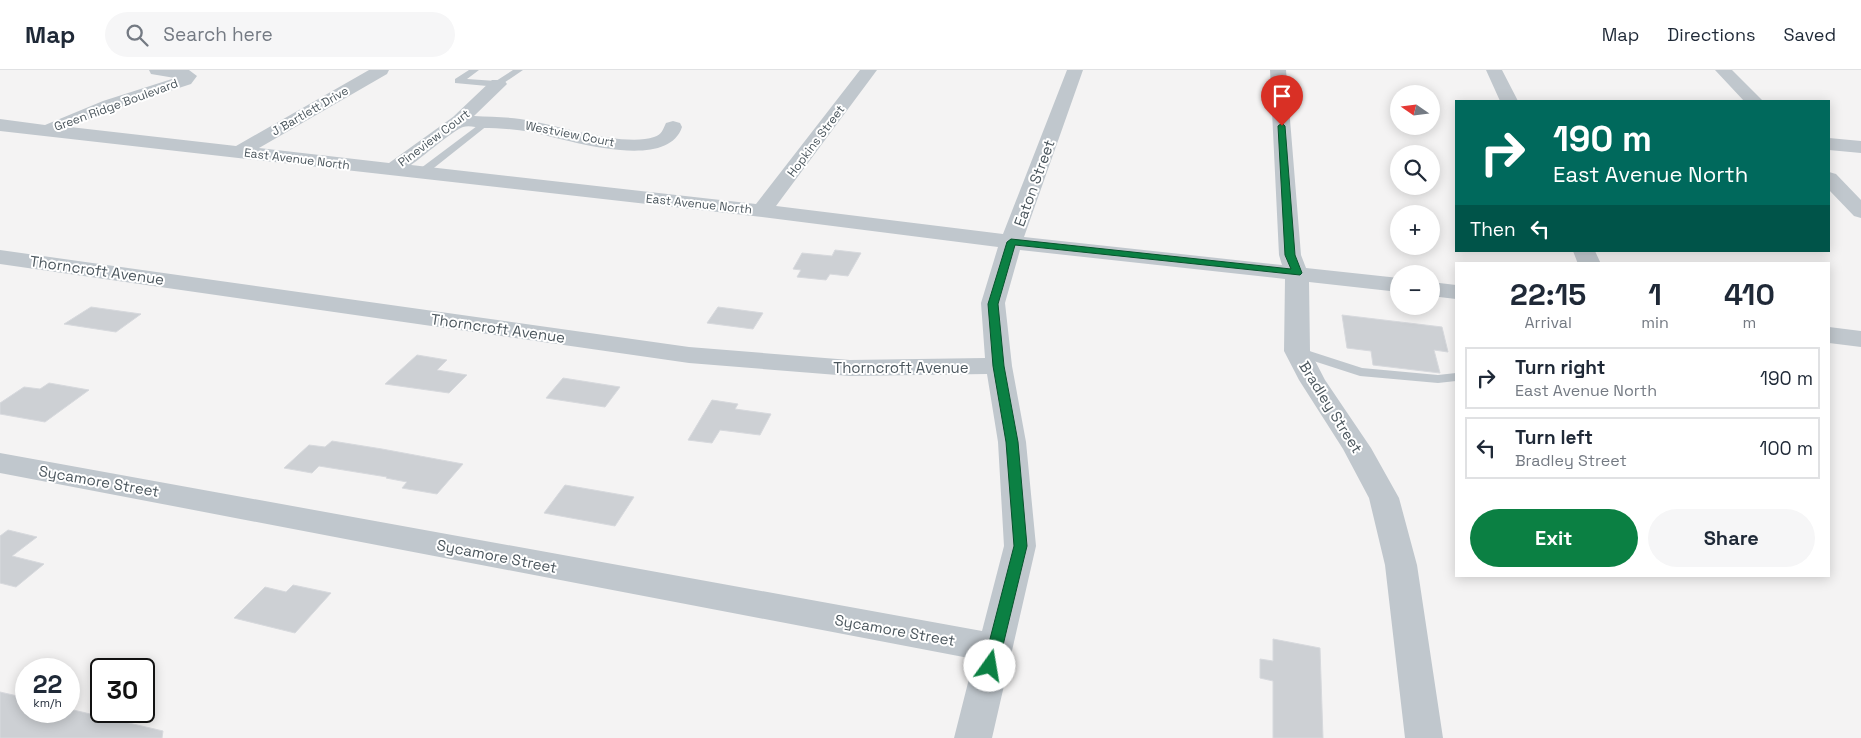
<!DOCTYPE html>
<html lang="en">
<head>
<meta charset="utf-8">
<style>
	:root { --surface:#fff; --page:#f6f6f7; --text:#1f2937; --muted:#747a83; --line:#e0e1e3; --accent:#0b8043 }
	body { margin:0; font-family:"Space Grotesk",sans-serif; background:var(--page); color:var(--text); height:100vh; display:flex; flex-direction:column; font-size:19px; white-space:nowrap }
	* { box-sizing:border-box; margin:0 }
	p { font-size:16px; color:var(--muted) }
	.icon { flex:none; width:28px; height:28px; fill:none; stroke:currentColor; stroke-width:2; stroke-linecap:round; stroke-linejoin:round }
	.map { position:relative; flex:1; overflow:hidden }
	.panel { position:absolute; left:1455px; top:192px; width:375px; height:315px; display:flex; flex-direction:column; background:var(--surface); border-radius:0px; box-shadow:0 2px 12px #0003 }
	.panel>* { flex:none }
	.hud { position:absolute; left:1455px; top:30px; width:375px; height:152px; border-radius:0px; box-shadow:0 2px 12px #0003; background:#00695c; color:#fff; overflow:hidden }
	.needle { width:32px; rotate:284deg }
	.buttons { position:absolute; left:1390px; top:15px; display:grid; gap:10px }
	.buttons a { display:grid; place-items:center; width:50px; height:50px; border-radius:50%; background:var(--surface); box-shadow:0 2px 12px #0003; font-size:25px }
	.speed { position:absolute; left:15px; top:588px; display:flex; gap:10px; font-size:25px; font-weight:700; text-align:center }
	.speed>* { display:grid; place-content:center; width:65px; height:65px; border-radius:50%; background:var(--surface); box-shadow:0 2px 12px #0003; line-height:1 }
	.speed small { font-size:12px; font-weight:400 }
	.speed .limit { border:2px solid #111; border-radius:8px; background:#fff; color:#111 }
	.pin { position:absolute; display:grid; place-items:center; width:42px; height:42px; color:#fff; margin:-51px -21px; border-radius:50% 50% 50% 0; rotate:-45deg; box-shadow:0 0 5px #0007 }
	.pin .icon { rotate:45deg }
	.me { position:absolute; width:55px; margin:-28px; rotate:13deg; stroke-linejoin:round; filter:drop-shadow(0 0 4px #0008) }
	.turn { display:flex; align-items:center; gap:18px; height:105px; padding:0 15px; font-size:22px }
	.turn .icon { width:65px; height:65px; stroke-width:2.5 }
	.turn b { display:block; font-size:35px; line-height:42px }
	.then { display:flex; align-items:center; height:48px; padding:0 15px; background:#0003; gap:10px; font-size:19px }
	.eta { display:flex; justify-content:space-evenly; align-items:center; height:85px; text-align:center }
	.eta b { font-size:30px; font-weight:800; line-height:35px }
	.action { display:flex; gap:10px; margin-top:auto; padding:10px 15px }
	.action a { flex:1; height:58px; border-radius:30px; background:var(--accent); color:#fff; font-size:20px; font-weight:800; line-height:58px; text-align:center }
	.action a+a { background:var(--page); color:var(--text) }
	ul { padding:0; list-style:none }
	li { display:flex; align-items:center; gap:15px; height:62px; margin:0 10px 8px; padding:0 5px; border:2px solid var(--line); border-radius:0px }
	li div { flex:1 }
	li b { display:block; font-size:19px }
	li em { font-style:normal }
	header { display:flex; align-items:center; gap:30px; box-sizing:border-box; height:70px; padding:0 25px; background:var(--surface); border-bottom:1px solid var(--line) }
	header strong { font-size:24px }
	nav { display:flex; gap:28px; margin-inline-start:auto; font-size:18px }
	.search { width:350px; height:45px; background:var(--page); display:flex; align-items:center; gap:12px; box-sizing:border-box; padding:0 18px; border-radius:28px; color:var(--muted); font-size:19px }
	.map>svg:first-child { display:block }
</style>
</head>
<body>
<header>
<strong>Map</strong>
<div class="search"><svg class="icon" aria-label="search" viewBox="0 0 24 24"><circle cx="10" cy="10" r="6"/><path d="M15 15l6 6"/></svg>Search here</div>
<nav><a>Map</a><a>Directions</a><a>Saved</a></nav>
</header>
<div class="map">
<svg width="1861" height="668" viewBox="0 0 1861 668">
	<rect width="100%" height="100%" fill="#f4f3f3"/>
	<path fill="#cdd0d4" stroke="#d7d9dd" d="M835,180L861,183L848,206L830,204L826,210L797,207L801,200L793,199L802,183L832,186Z
		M91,237L141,244L116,262L64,254Z
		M718,237L763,243L753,259L707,253Z
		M1342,245L1442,257L1448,282L1434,280L1440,303L1373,295L1371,281L1347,278Z
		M417,285L447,290L437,300L467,305L449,323L385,314Z
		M563,308L620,317L605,337L546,328Z
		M49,313L89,320L45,352L0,344V333L24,317L40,319Z
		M712,330L738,334L735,339L771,344L760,365L720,360L712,373L688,370Z
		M332,371L382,379L463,394L437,424L402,418L407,412L386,408L387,407L319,396L312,403L284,398L309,375L325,377Z
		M565,415L634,427L615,456L544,443Z
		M8,460L37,467L12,486L44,494L16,517L0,513V466Z
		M293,515L331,523L295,563L234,548L265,517L286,522Z
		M1273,569L1320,578L1323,668H1273V611L1260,608V589L1273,591Z
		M0,622L26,628V641H69V639L163,661L162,668H0Z"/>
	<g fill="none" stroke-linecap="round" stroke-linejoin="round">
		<path fill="#c0c7cd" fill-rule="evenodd" d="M469,0H479L467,9L496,11L513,0H523L498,17L455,13V9Z
			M485,50L488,51V55L425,105H417V101Z
			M1297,277L1362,298L1438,305L1456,303V311L1438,313L1360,306L1292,284L1291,281Z"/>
		<path fill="#c0c7cd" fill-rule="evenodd" d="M149,0H189L197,6L191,14L115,39L70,57L236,76L369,0H389L387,4L259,78L389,93L453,47L492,10H504L507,14L474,46C494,47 513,47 532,51C562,57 626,77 654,67C662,65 663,59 666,53L673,51L680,53L682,57C667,103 565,69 531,62C514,59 498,58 482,58C476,57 468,55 463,57C455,59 420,89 411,95L756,134L860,0H877L776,136L1003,164L1067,0H1083L1024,167L1282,195L1279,185L1270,0H1286L1301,185L1306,198L1399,208V222L1309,212L1310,281L1325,310L1371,378L1399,428L1417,495L1443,668H1405L1385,495L1369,428L1343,379L1299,310L1284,281L1285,209L1020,180L1005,233L1012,296L1026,372L1036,476L992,668H954L974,589L0,403V383L982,561L1004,476L998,372L987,304L850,306L689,293L0,194V180L689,277L850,290L985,288L981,233L998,177L762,147L0,61V49L45,55L103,31L175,8L151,4Z
			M1486,0H1502L1518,31H1500Z
			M1715,0H1732L1763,31H1744Z
			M1829,68L1861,71V83L1829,80Z
			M1829,102L1836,104L1861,130V148L1854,146L1829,120Z
			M1573,181H1595L1601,194H1578Z
			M1431,212L1456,215V229L1431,226Z
			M1829,257L1861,261V277L1829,273Z"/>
	</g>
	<path fill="#0b8043" stroke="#07532c" d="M1282,53L1285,56L1295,185L1302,203L1300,205L1015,175L998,234L1004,296L1018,372L1027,476L998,596L995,600L990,602L985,600L983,596L1014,476L1006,372L993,296L988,234L1007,172L1011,169L1291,199L1285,185L1278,56Z"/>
	<g text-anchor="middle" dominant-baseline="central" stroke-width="4" stroke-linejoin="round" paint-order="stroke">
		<g font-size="12" fill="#4c575e" stroke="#fff">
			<text transform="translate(116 35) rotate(-20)">Green Ridge Boulevard</text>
			<text transform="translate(310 41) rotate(-30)">J Bartlett Drive</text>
			<text transform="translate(570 64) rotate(11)">Westview Court</text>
			<text transform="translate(434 68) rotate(-37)">Pineview Court</text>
			<text transform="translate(816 71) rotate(-53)">Hopkins Street</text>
			<text transform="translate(297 89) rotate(7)">East Avenue North</text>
			<text transform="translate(699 134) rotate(6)">East Avenue North</text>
		</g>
		<g font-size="15" fill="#4c575e" stroke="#fff">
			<text transform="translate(1034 113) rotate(-70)">Eaton Street</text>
			<text transform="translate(97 200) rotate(8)">Thorncroft Avenue</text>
			<text transform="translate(498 258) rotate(8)">Thorncroft Avenue</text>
			<text x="901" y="297">Thorncroft Avenue</text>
			<text transform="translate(1331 337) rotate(58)">Bradley Street</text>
			<text transform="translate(99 411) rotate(10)">Sycamore Street</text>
			<text transform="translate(497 486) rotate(11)">Sycamore Street</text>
			<text transform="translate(895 560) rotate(10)">Sycamore Street</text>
		</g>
	</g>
</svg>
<div class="buttons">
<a><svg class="needle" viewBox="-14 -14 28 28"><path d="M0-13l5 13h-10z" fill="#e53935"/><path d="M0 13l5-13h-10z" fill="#747a83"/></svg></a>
<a><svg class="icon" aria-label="search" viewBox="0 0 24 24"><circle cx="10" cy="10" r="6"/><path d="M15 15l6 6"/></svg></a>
<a>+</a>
<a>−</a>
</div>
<div class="speed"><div>22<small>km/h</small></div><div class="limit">30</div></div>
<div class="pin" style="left:1282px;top:56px;background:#d93025"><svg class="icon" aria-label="arrive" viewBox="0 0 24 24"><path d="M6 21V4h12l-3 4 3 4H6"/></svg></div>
<svg class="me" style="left:990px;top:596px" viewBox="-20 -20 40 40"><circle r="19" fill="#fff"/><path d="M0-13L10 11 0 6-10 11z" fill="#0b8043"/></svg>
<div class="hud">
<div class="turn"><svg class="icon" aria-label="right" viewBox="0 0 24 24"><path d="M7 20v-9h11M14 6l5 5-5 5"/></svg><div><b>190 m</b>East Avenue North</div></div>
<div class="then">Then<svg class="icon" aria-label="left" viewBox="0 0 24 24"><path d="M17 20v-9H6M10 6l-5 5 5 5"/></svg></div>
</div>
<section class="panel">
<div class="eta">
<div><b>22:15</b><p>Arrival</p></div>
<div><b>1</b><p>min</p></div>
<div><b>410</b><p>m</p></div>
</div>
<ul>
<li><svg class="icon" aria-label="right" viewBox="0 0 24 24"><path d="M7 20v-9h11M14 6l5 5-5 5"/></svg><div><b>Turn right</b><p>East Avenue North</p></div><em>190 m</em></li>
<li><svg class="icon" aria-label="left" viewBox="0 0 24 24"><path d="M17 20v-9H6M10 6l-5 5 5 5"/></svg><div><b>Turn left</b><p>Bradley Street</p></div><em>100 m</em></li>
</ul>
<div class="action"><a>Exit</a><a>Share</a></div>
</section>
</div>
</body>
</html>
